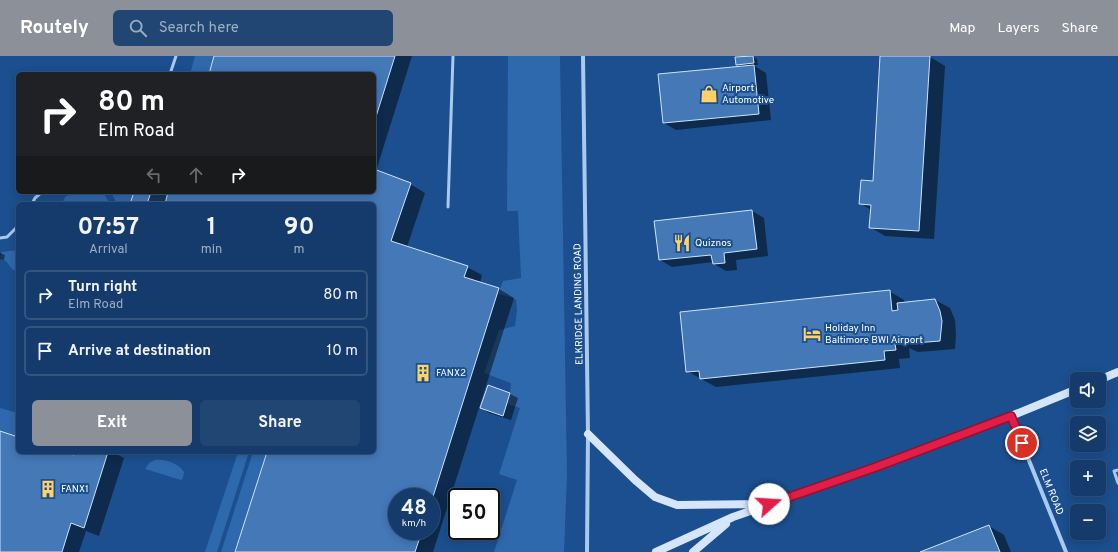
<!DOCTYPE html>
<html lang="en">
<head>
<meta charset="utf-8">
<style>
	:root { --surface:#143b6b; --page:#214673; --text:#f1f3f6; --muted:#9dadc1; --line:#33557e; --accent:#8c9099 }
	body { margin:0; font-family:Overpass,sans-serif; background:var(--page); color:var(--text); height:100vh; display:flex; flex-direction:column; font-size:15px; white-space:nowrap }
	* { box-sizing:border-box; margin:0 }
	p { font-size:13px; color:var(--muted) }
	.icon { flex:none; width:22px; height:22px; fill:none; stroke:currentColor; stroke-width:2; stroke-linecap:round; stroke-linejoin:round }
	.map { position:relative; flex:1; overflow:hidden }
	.side { position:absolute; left:16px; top:146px; width:360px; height:252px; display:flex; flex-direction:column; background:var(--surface); border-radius:6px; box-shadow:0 2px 10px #0003,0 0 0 1px var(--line) }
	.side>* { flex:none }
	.banner { position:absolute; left:16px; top:16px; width:360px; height:122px; border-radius:6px; box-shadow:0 2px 10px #0003,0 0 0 1px var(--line); background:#202124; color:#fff; overflow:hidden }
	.fabs { position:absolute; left:1070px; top:316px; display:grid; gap:8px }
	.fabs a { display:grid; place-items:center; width:36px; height:36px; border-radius:6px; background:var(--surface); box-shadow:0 2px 10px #0003,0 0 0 1px var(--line); font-size:20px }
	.speed { position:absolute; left:388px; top:432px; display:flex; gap:8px; font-size:20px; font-weight:700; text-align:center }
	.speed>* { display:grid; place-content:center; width:52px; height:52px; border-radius:50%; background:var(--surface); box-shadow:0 2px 10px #0003,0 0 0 1px var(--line); line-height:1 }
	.speed small { font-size:10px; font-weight:400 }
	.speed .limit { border:2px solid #111; border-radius:6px; background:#fff; color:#111 }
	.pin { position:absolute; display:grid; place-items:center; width:34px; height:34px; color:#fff; margin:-17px; border:2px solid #fff; border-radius:50%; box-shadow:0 1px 4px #0007 }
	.me { position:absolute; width:44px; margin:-22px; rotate:71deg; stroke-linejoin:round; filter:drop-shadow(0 0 3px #0008) }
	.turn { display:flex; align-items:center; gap:14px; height:84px; padding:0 16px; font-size:18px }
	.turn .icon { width:52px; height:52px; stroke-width:2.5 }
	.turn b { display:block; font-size:28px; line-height:34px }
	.lanes { display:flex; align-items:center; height:38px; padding:0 16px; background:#0003; justify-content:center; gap:20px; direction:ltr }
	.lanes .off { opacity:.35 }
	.eta { display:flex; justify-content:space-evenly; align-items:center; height:68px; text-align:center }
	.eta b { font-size:24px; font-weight:700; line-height:28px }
	.cta { display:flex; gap:8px; margin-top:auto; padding:8px 16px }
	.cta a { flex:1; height:46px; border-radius:6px; background:var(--accent); color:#fff; font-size:16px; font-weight:700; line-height:46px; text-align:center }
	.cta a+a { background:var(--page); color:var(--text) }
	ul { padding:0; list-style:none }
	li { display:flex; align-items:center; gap:12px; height:50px; margin:0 8px 6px; padding:0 8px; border:2px solid var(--line); border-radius:6px }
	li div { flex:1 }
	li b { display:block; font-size:15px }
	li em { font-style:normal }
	header { display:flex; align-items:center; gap:24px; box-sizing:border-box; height:56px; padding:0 20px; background:var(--accent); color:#fff }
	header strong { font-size:19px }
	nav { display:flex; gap:22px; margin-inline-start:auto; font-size:14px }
	.search { width:280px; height:36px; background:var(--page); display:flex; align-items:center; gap:10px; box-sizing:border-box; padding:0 14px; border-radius:6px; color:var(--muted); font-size:15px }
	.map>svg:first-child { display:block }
</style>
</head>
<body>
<header>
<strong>Routely</strong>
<div class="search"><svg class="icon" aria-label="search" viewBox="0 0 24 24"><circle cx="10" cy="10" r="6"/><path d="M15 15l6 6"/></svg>Search here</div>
<nav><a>Map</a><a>Layers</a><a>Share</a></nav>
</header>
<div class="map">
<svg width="1118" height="496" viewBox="0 0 1118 496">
	<rect width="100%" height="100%" fill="#1b4f8f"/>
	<path fill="#2e69ad" d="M195,0H214L209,18H190Z
		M508,0H560L567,419L564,496H494L517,424L499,418L520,352L507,348L510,337L511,327L484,317L499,274L515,270L517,254L516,244C510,240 504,240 498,238L503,225L521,222L518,155H507Z
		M74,136H103L110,148H62L65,141Z
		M111,136H134L130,148H117Z
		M151,136H168L165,148L156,147L155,148H147Z
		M18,194V216L12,213L6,205L0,202L2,196Z
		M0,352L18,357V381L0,375Z
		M238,396H249L217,496H205Z
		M253,396H267L235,496H221Z
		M155,404C165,403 178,407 184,416L183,422L181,424L145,413L149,407Z"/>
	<path fill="#0007" fill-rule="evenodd" d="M215,0H412L376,115L410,128L425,137L407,191L467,211L482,219L480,227L499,233L514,242L433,496H236L268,396H374V148H131L135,136H374V18H210ZM397,441H431V475H397Z
		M881,0L930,1L945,10L934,183L885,180L870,171L871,154L860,147L873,126Z
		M753,1L757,3L758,9H753L766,17L771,64L676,74L664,67L742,11L737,8L736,2Z
		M752,155L764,162L768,200L736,204L737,214L726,215L714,208L713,206L672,211L660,204L655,166Z
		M0,197L5,199L4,204L0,203Z
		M889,235L904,244L905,247L935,244L950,252L955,264L956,278L955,293L918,296L909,292L910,302L899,303L900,312L716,331L687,315Z
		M488,330L510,338L518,342L511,364L489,357L481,352Z
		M0,376L18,382V396H62L75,400L76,396H113L124,402L99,480L86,475L79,496H0Z
		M989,470L1004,479L1011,496H923Z"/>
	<path fill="#4478b7" stroke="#cfe3fa" d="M214,0H395L374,67V18H209Z
		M753,0L754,7L736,9L735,1Z
		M880,0H930L919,175L869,172L871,149L859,148L861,124L873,125Z
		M754,9L759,58L663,67L658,18Z
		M374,113L411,127L391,185L468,210L464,221L499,232L431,447V441H397V475H422L415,496H235L267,396H374V148H165L168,136H374Z
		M134,136H151L147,148H130Z
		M752,154L757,193L724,197L725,207L713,208L711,199L659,204L654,165Z
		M890,234L892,255L898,254L897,247L935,243L940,255L942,265L940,285L902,288L901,280L894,281L896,294L884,295L885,304L700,323L699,315L686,316L680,256Z
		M488,329L510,337L503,360L480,352Z
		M0,375L18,381V396H65L74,399L75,396H108L84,472L71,467L62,496H0Z
		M989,469L1000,496H920Z"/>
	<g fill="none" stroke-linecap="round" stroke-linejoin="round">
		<path stroke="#a9c9ee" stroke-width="3" d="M170,18L176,0
			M32,148L35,142L42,136
			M448,151L453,0
			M0,182L7,181L18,170
			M1118,414L1114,415L1118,427"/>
		<path stroke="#a9c9ee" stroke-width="4" d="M583,0L588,378L587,496
			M1011,360L1066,496"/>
		<path stroke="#d6e6fa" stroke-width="8" d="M1099,324L1118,316
			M588,378L635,424L655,441L677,449L762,448
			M656,496L733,461L876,411L1011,360L1077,333
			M693,496L726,468"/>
	</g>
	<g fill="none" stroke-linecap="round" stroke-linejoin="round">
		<g stroke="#92132f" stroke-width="10">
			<path id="route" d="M769,448L876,411L1011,360L1022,387"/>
		</g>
		<use href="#route" stroke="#e11d48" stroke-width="7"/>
	</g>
	<defs>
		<g id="shop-bare" transform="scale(1.38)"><path d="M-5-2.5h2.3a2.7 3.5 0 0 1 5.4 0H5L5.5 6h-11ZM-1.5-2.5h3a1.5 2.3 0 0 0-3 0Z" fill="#ffd166" stroke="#1b4f8f" stroke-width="2.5" paint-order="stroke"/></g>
		<g id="restaurant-bare" transform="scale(1.38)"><path d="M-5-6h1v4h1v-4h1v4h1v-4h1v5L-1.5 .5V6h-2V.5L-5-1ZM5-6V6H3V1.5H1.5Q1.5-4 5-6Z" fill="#ffd166" stroke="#1b4f8f" stroke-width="2.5" paint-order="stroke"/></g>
		<g id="hotel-bare" transform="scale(1.38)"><path d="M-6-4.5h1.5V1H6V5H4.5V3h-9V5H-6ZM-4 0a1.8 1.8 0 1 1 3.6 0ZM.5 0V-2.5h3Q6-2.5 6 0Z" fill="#ffd166" stroke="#1b4f8f" stroke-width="2.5" paint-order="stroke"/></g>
		<g id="building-bare" transform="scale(1.38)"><path d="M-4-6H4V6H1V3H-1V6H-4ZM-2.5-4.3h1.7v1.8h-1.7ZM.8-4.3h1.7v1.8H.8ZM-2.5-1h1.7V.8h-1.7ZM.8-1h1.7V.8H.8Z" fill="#ffd166" stroke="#1b4f8f" stroke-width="2.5" paint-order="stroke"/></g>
	</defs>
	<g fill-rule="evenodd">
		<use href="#shop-bare" x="709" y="38"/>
		<use href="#restaurant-bare" x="682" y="187"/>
		<use href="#hotel-bare" x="812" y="278"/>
		<use href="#building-bare" x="423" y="317"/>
		<use href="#building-bare" x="48" y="433"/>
	</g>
	<g text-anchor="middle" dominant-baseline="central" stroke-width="4" stroke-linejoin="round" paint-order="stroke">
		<g font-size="10" fill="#fff" stroke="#1b4f8f" text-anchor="start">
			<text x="722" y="32">Airport<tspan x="722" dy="12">Automotive</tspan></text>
			<text x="695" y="187">Quiznos</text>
			<text x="825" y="272">Holiday Inn<tspan x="825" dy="12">Baltimore BWI Airport</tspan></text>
			<text x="436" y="317">FANX2</text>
			<text x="61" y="433">FANX1</text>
		</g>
		<g font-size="10" fill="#fff" stroke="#1b4f8f">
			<text transform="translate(579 248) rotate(-91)">ELKRIDGE LANDING ROAD</text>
			<text transform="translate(1051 436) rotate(68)">ELM ROAD</text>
		</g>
	</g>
</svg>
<div class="fabs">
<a><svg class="icon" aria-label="sound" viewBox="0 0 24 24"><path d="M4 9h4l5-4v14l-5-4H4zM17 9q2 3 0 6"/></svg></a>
<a><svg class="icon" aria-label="layers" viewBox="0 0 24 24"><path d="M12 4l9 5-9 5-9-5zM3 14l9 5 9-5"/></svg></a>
<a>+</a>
<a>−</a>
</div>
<div class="speed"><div>48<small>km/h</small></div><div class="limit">50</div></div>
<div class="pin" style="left:1022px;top:387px;background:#d93025"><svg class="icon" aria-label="arrive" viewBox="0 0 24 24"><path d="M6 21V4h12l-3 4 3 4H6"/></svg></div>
<svg class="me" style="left:769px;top:448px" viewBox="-20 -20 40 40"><circle r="19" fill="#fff"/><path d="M0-13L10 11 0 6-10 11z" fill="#e11d48"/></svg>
<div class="banner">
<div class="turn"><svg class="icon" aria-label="right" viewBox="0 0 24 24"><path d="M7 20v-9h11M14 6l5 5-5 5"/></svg><div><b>80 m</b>Elm Road</div></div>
<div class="lanes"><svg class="icon off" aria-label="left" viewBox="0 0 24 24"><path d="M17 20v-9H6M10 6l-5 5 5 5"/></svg><svg class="icon off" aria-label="ahead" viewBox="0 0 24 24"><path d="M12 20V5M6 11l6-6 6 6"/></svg><svg class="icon" aria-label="right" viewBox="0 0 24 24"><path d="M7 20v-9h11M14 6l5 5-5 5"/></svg></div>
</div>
<section class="side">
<div class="eta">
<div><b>07:57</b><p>Arrival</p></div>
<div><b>1</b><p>min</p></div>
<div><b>90</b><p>m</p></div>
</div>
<ul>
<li><svg class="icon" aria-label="right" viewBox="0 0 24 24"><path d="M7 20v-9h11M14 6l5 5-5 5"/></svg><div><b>Turn right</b><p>Elm Road</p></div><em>80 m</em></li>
<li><svg class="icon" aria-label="arrive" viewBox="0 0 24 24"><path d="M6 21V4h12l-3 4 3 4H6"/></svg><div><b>Arrive at destination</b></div><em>10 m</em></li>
</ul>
<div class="cta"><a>Exit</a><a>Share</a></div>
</section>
</div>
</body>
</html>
